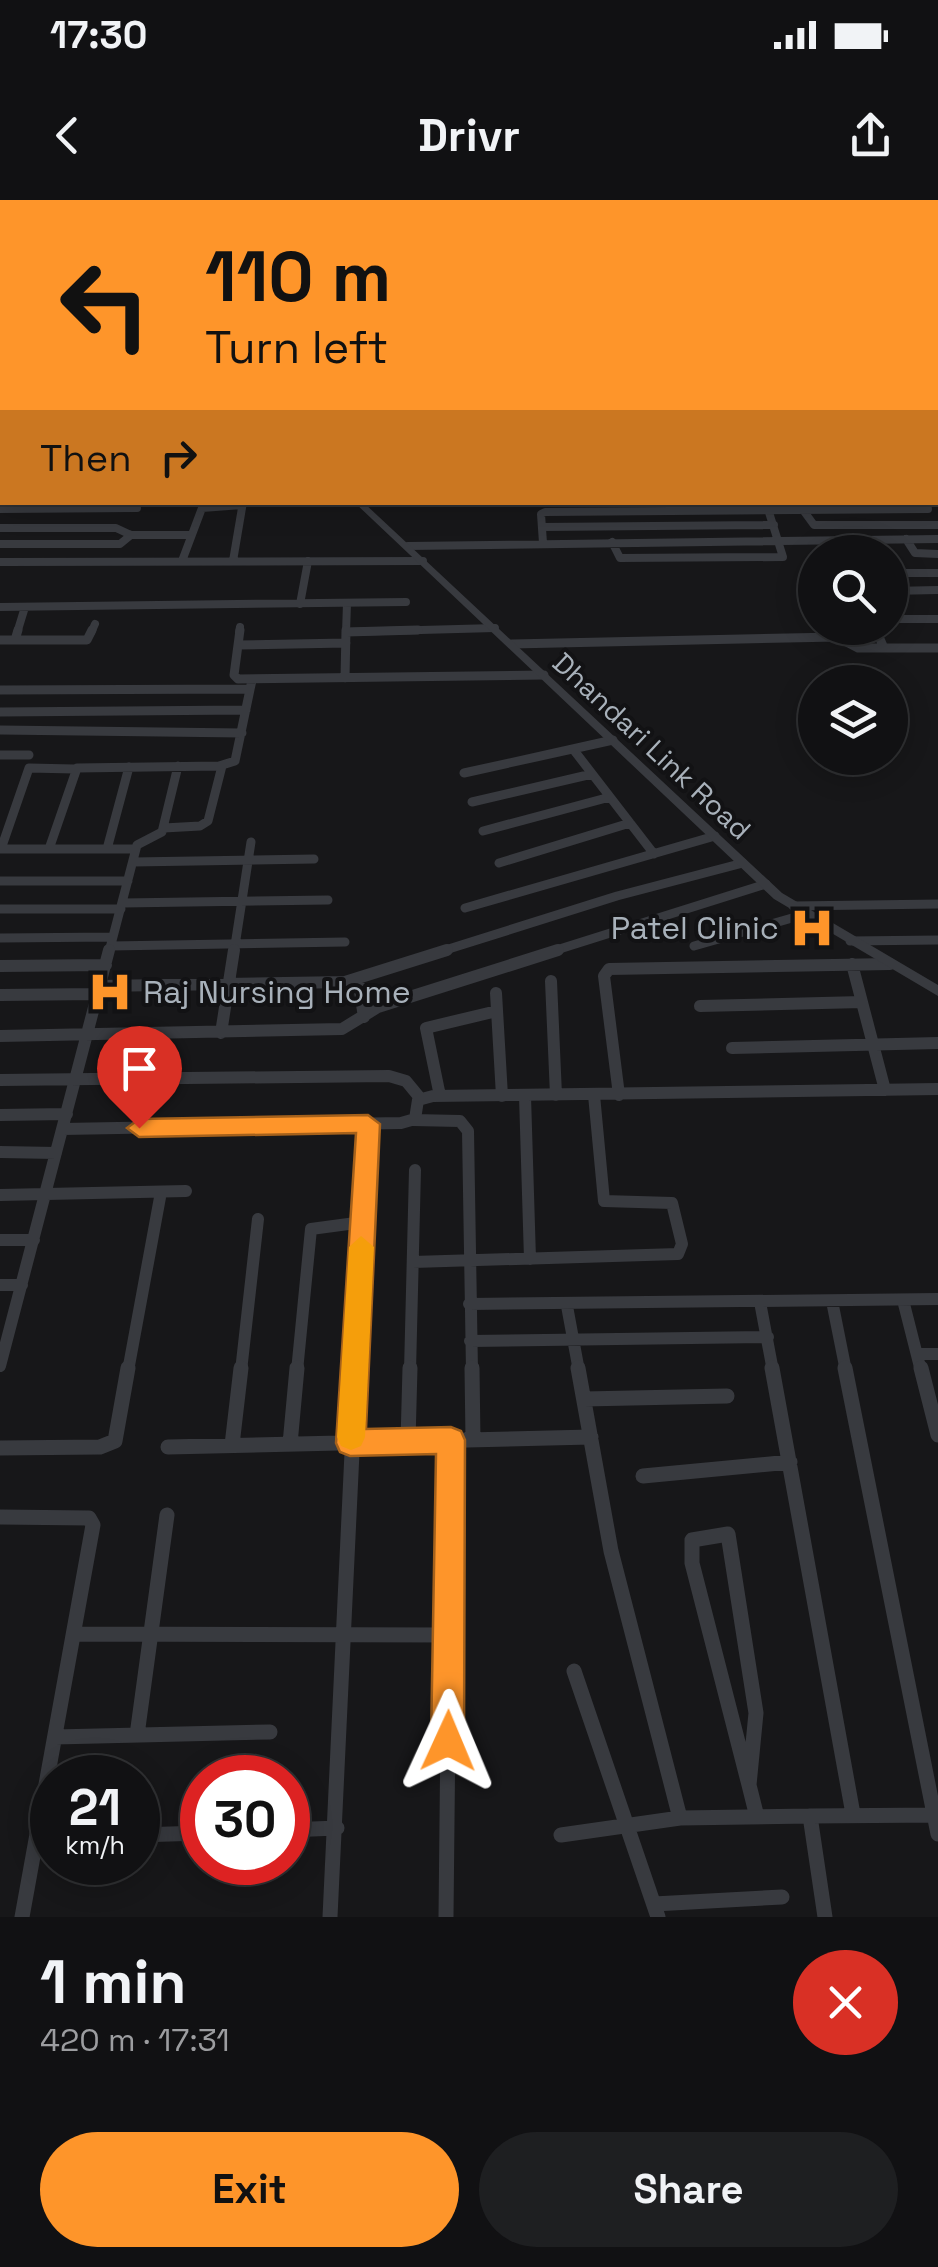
<!DOCTYPE html>
<html lang="en">
<head>
<meta charset="utf-8">
<style>
	:root { --surface:#111113; --page:#1e1f21; --text:#f1f3f6; --muted:#9c9da0; --line:#303133; --accent:#fe952a }
	body { margin:0; font-family:"Space Grotesk",sans-serif; background:var(--page); color:var(--text); height:100vh; display:flex; flex-direction:column; font-size:38px; white-space:nowrap }
	* { box-sizing:border-box; margin:0 }
	p { font-size:32px; color:var(--muted) }
	.icon { flex:none; width:55px; height:55px; fill:none; stroke:currentColor; stroke-width:2; stroke-linecap:round; stroke-linejoin:round }
	.map { position:relative; height:1717px; overflow:hidden }
	.sheet { display:flex; flex-direction:column; background:var(--surface); flex:1 }
	.sheet>* { flex:none }
	.hud { position:absolute; left:0px; top:0px; width:940px; height:305px; box-shadow:0 5px 25px #0003,0 0 0 2px var(--line); background:#fe952a; color:#111; overflow:hidden }
	.buttons { position:absolute; left:798px; top:335px; display:grid; gap:20px }
	.buttons a { display:grid; place-items:center; width:110px; height:110px; border-radius:50%; background:var(--surface); box-shadow:0 5px 25px #0003,0 0 0 2px var(--line); font-size:50px }
	.speed { position:absolute; left:30px; top:1555px; display:flex; gap:20px; font-size:50px; font-weight:700; text-align:center }
	.speed>* { display:grid; place-content:center; width:130px; height:130px; border-radius:50%; background:var(--surface); box-shadow:0 5px 25px #0003,0 0 0 2px var(--line); line-height:1 }
	.speed small { font-size:25px; font-weight:400 }
	.speed .limit { border:15px solid #d22; background:#fff; color:#111 }
	.pin { position:absolute; display:grid; place-items:center; width:85px; height:85px; color:#fff; margin:-102px -42px; border-radius:50% 50% 50% 0; rotate:-45deg; box-shadow:0 0 10px #0007 }
	.pin .icon { rotate:45deg }
	.me { position:absolute; width:110px; margin:-55px; rotate:1deg; stroke-linejoin:round; filter:drop-shadow(0 0 8px #0008) }
	.turn { display:flex; align-items:center; gap:35px; height:210px; padding:0 40px; font-size:45px }
	.turn .icon { width:130px; height:130px; stroke-width:2.5 }
	.turn b { display:block; font-size:70px; line-height:85px }
	.then { display:flex; align-items:center; height:95px; padding:0 40px; background:#0003; gap:20px; font-size:38px }
	.round { display:grid; place-items:center; flex:none; width:105px; height:105px; border-radius:52px; background:var(--page) }
	.headline { display:flex; align-items:center; justify-content:space-between; height:170px; padding:0 40px }
	h1 { font-size:60px; font-weight:700; line-height:75px }
	.cta { display:flex; gap:20px; margin-top:auto; padding:20px 40px }
	.cta a { flex:1; height:115px; border-radius:60px; background:var(--accent); color:#111; font-size:40px; font-weight:700; line-height:115px; text-align:center }
	.cta a+a { background:var(--page); color:var(--text) }
	.status { display:flex; justify-content:space-between; align-items:center; height:70px; padding:0 50px; background:var(--surface); direction:ltr }
	.status svg { height:28px; fill:currentColor }
	header { display:flex; justify-content:space-between; align-items:center; height:130px; padding:0 40px; background:var(--surface); font-size:45px; font-weight:700 }
	.map>svg:first-child { display:block }
</style>
</head>
<body>
<div class="status"><b>17:30</b><svg viewBox="0 0 49 12"><path d="M0 12V9h3v3zM5 12V6h3v6zM10 12V3h3v9zM15 12V0h3v12zM26 1h20v11H26zM47 4h2v5h-2z"/></svg></div>
<header><svg class="icon" aria-label="back" viewBox="0 0 24 24"><path d="M15 5l-7 7 7 7"/></svg>Drivr<svg class="icon" aria-label="share" viewBox="0 0 24 24"><path d="M12 15V3M7 8l5-5 5 5M5 13v7h14v-7"/></svg></header>
<div class="map">
<svg width="938" height="1717" viewBox="0 0 938 1717">
	<rect width="100%" height="100%" fill="#171719"/>
	<g fill="none" stroke-linecap="round" stroke-linejoin="round">
		<path stroke="#383a3f" stroke-width="5" d="M713,0L718,2"/>
		<path stroke="#383a3f" stroke-width="8" d="M0,210L2,205
			M0,261L2,257
			M0,309L137,308
			M803,310L814,325H938
			M542,327L774,325
			M0,328H116L131,335H190
			M906,339L915,353L938,354
			M612,342L620,358L783,357L767,306
			M543,343L541,314L545,312L928,309
			M0,344H120L131,335
			M408,346L938,339
			M182,361L202,308L242,305
			M233,361L243,302
			M0,362L423,361
			M890,373H938
			M890,391L938,390
			M300,404L308,361
			M0,407L406,402
			M890,419H938
			M875,428L877,433
			M346,432L495,428
			M17,433L25,407
			M91,433L95,424
			M239,433L240,427
			M346,433L347,403"/>
		<path stroke="#383a3f" stroke-width="9" d="M240,430L234,475L238,479L544,475
			M876,430L884,448
			M346,432L418,430
			M0,440H87L92,430
			M15,440L18,430
			M512,444L837,437L858,448H938
			M238,445L346,443
			M345,478L346,430
			M0,490L250,489
			M0,512L246,510
			M0,530L242,533
			M573,549L654,654
			M0,555H29
			M464,573L613,540
			M472,602L592,574
			M164,628L200,626L208,621L222,566
			M483,631L610,597
			M0,649H136
			M1,649L29,568L74,569
			M49,649L77,568L219,566L235,561L252,480
			M107,649L129,567
			M133,662L314,659
			M499,663L630,623
			M0,681H128
			M123,703L328,700
			M793,706L938,704
			M465,708L715,636
			M0,709H121
			M1,738L113,737
			M850,741L938,740
			M111,746L345,742
			M694,746L806,714
			M109,752L137,645L162,632L178,566
			M234,752L251,642
			M439,752L617,696L743,663
			M550,752L766,684"/>
		<path stroke="#383a3f" stroke-width="12" d="M852,764L885,890
			M0,766L106,765
			M358,779L364,817
			M551,781L556,895
			M100,786L345,782L447,750
			M496,793L502,896
			M0,795L98,794
			M700,806L862,802
			M221,833L234,750
			M0,836L342,829L378,807L558,750
			M732,848L938,843
			M0,880L389,876L406,881L420,898
			M619,895L604,776L609,769L890,764
			M440,896L426,828L497,811
			M525,896L530,1059
			M0,915L67,914
			M413,920L460,921L468,931L472,1171
			M63,929L401,923L415,919L418,900L433,896L938,889
			M0,952L56,953
			M0,995L186,991
			M0,1040H34
			M413,1062L678,1054L682,1044L672,1003L604,1001L594,895
			M0,1085H22
			M903,1100L921,1171
			M832,1101L846,1171
			M760,1102L773,1171
			M469,1104L938,1099
			M567,1106L579,1171
			M470,1141L768,1137
			M917,1154H938
			M0,1166L109,750
			M128,1171L161,992
			M241,1171L258,1019
			M297,1171L311,1029L363,1022
			M356,1171L368,924
			M410,1171L415,970"/>
		<path stroke="#383a3f" stroke-width="15" d="M472,1168L473,1240
			M578,1168L611,1351L680,1618
			M772,1168L853,1614
			M845,1168L938,1634
			M921,1168L938,1235
			M584,1199L727,1196
			M408,1241L410,1168
			M290,1244L297,1168
			M232,1245L241,1168
			M168,1247L591,1237
			M0,1248L100,1247L115,1241L128,1168
			M643,1276L790,1262
			M0,1317L89,1318L93,1325L22,1717
			M728,1334L756,1513L749,1585L692,1363V1340Z
			M74,1434L449,1435
			M574,1471L658,1717
			M137,1535L167,1315
			M55,1537L270,1532
			M749,1585L757,1617
			M288,1630L337,1628
			M138,1635L202,1633
			M561,1635L680,1618L810,1616
			M654,1704L782,1697
			M330,1717L356,1168
			M446,1717L451,1241
			M825,1717L810,1616L938,1615"/>
		<path fill="#383a3f" fill-rule="evenodd" d="M0,0L5,2L2,5L0,4Z
			M0,125H2V129L0,130Z
			M354,302H363L782,693L938,785V796L774,699Z"/>
	</g>
	<path fill="#fe952a" stroke="#a5611b" stroke-width="2.5" d="M368,915L380,924L366,1229L451,1227L461,1231L465,1240L464,1541L459,1553L448,1557L436,1553L431,1541L436,1254L350,1256L340,1252L336,1243L356,933L139,937L127,928L139,919Z"/>
	<path fill="#f59e0b" d="M361,1036L374,1047L365,1237L361,1246L351,1250L341,1246L337,1237L349,1047Z"/>
	<defs>
		<g id="hospital-bare" transform="scale(3.45)"><path d="M-5-5h3v3.5h4V-5h3V5h-3V1.5h-4V5h-3Z" fill="#fe952a" stroke="#121214" stroke-width="2.5" paint-order="stroke"/></g>
	</defs>
	<g fill-rule="evenodd">
		<use href="#hospital-bare" x="812" y="728"/>
		<use href="#hospital-bare" x="110" y="792"/>
	</g>
	<g text-anchor="middle" dominant-baseline="central" stroke-width="8" stroke-linejoin="round" paint-order="stroke">
		<g font-size="28" fill="#a8b1ba" stroke="#121214">
			<text transform="translate(652 546) rotate(43)">Dhandari Link Road</text>
		</g>
		<g font-size="32" fill="#a8b1ba" stroke="#121214" text-anchor="end">
			<text x="779" y="728">Patel Clinic</text>
			<text x="143" y="792" text-anchor="start">Raj Nursing Home</text>
		</g>
	</g>
</svg>
<div class="buttons">
<a><svg class="icon" aria-label="search" viewBox="0 0 24 24"><circle cx="10" cy="10" r="6"/><path d="M15 15l6 6"/></svg></a>
<a><svg class="icon" aria-label="layers" viewBox="0 0 24 24"><path d="M12 4l9 5-9 5-9-5zM3 14l9 5 9-5"/></svg></a>
</div>
<div class="speed"><div>21<small>km/h</small></div><div class="limit">30</div></div>
<div class="pin" style="left:139px;top:928px;background:#d93025"><svg class="icon" aria-label="arrive" viewBox="0 0 24 24"><path d="M6 21V4h12l-3 4 3 4H6"/></svg></div>
<svg class="me" style="left:448px;top:1541px" viewBox="-20 -20 40 40"><path d="M0-17L14 15 0 8-14 15z" fill="#fe952a" stroke="#fff" stroke-width="4"/></svg>
<div class="hud">
<div class="turn"><svg class="icon" aria-label="left" viewBox="0 0 24 24"><path d="M17 20v-9H6M10 6l-5 5 5 5"/></svg><div><b>110 m</b>Turn left</div></div>
<div class="then">Then<svg class="icon" aria-label="right" viewBox="0 0 24 24"><path d="M7 20v-9h11M14 6l5 5-5 5"/></svg></div>
</div>
</div>
<section class="sheet">
<div class="headline"><div><h1>1 min</h1><p>420 m · 17:31</p></div><a class="round" style="background:#d93025;color:#fff"><svg class="icon" aria-label="close" viewBox="0 0 24 24"><path d="M6 6l12 12M18 6L6 18"/></svg></a></div>
<div class="cta"><a>Exit</a><a>Share</a></div>
</section>
</body>
</html>
